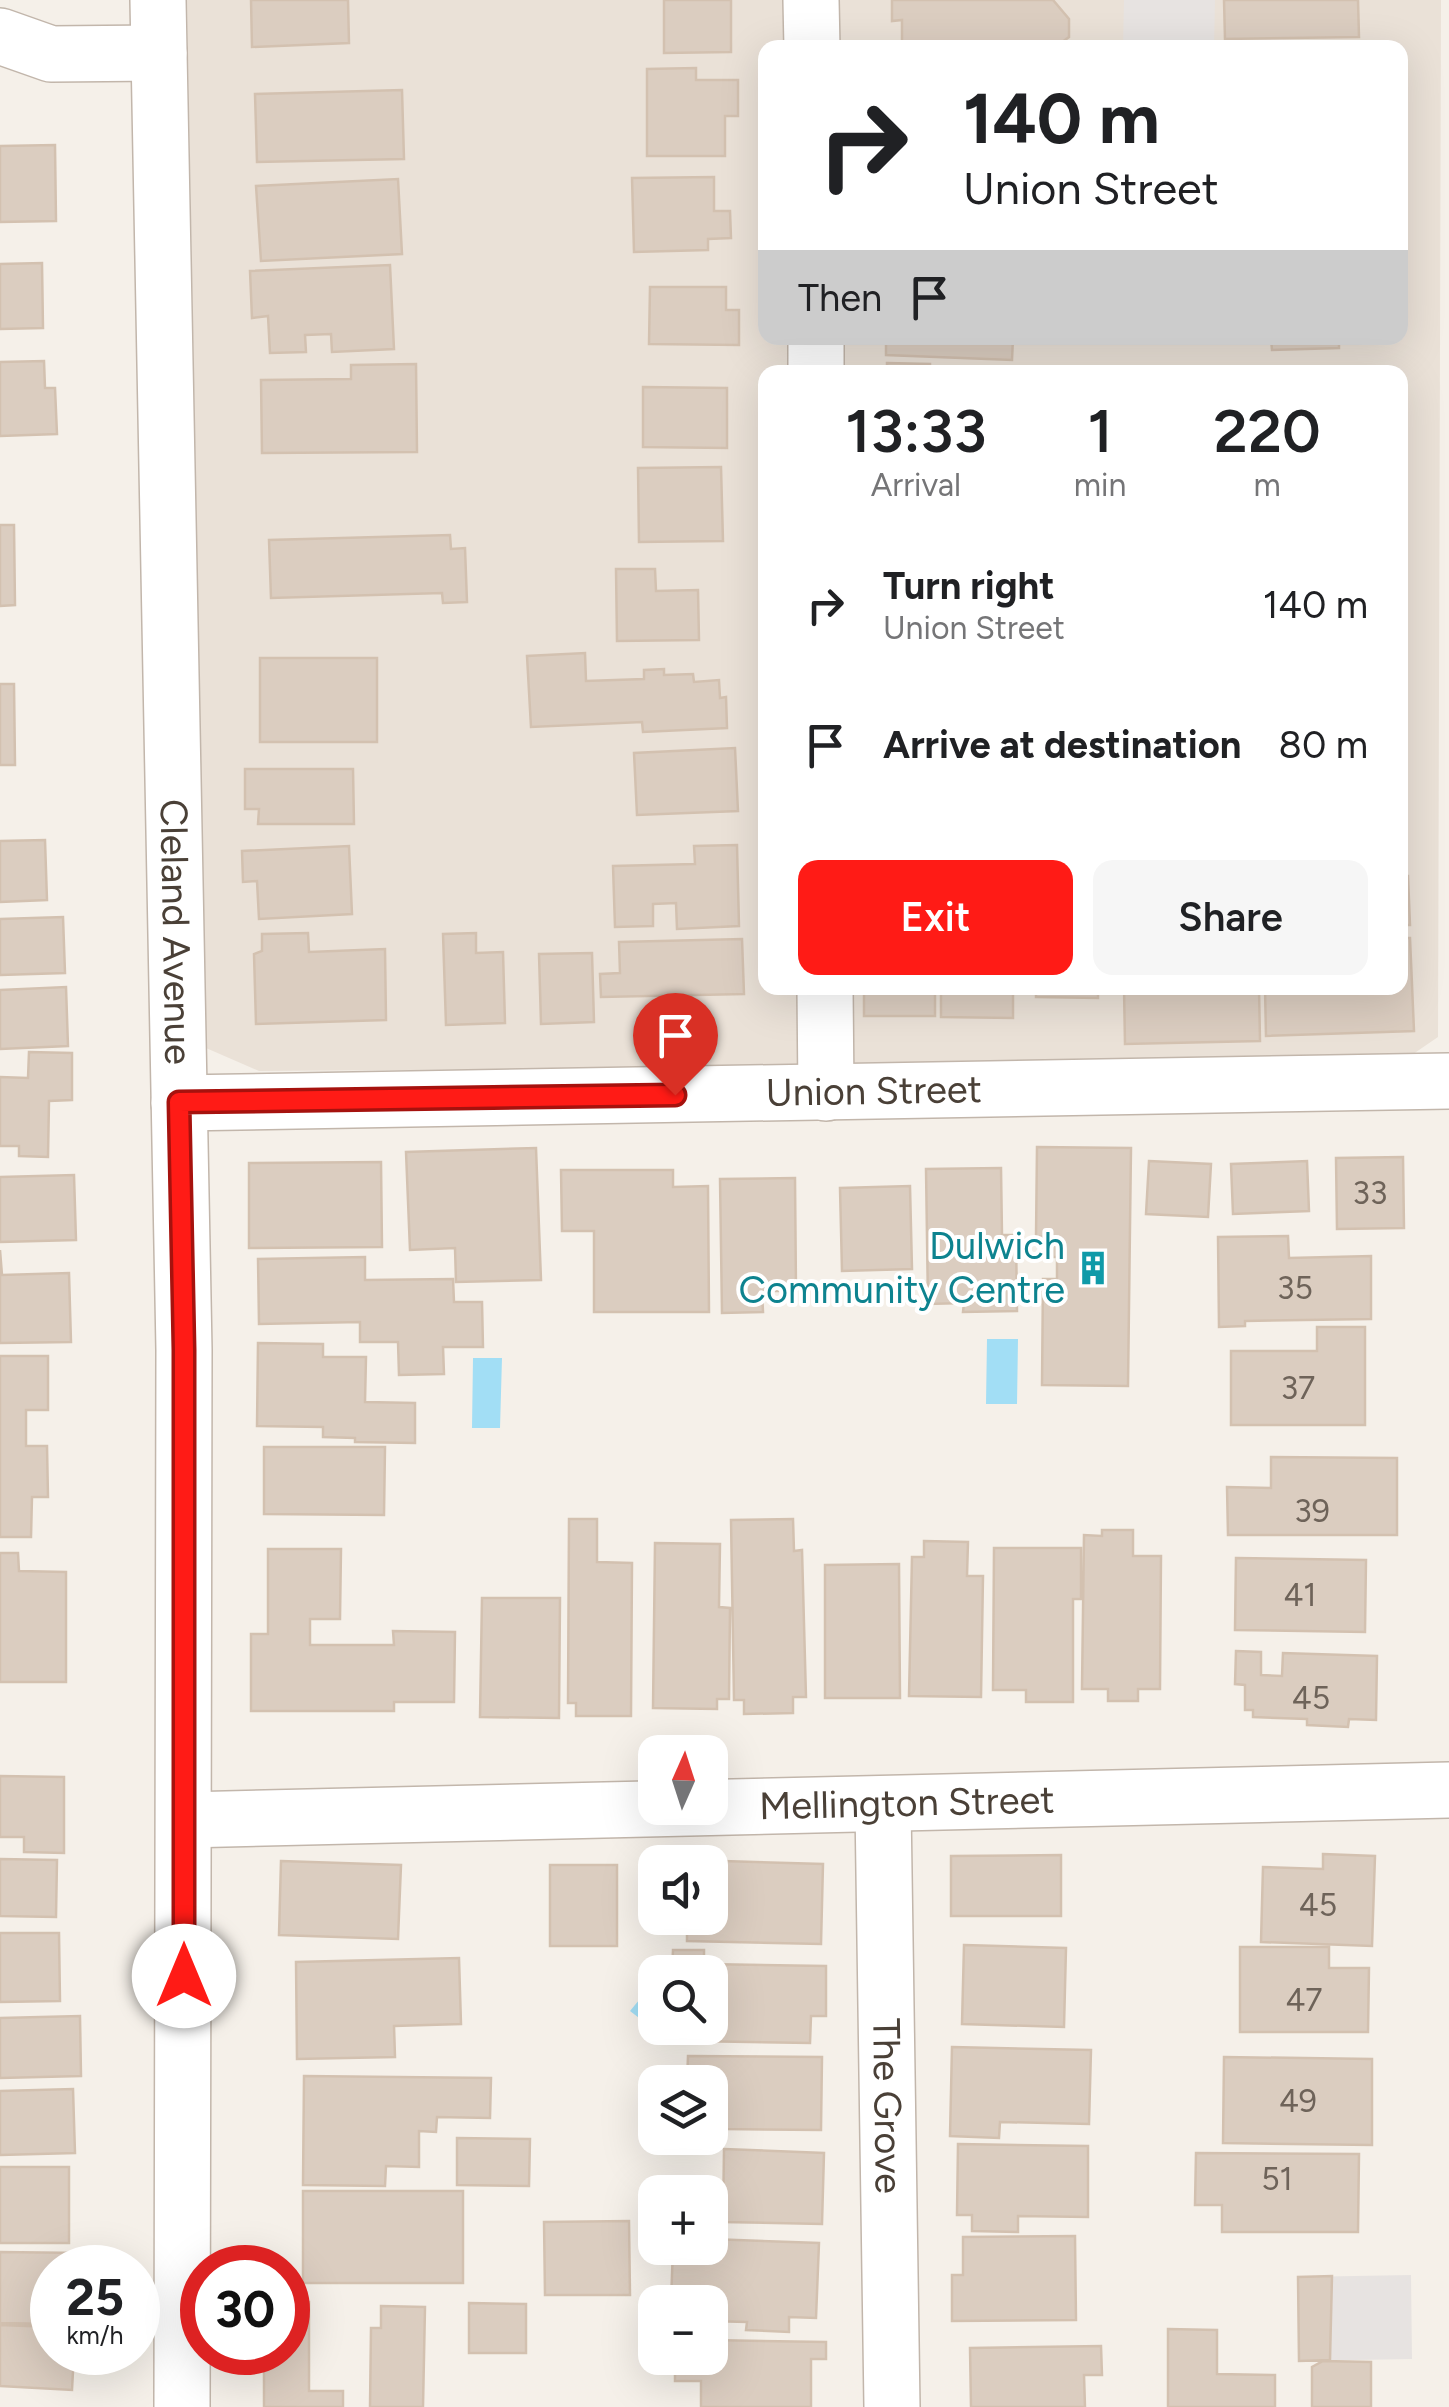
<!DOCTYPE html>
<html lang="en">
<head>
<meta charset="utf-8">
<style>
	:root { --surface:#fff; --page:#f6f6f6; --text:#202124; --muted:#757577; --accent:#ff1b16 }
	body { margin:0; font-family:Figtree,sans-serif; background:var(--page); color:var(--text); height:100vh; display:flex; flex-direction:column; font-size:38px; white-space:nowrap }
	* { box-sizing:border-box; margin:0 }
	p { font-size:32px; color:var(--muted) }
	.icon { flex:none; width:55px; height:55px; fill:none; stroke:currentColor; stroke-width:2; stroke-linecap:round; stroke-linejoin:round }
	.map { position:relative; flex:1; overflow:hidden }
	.panel { position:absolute; left:758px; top:365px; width:650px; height:630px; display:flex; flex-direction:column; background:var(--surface); border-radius:20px; box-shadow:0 10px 40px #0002 }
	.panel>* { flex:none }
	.hud { position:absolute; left:758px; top:40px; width:650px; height:305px; border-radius:20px; box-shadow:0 10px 40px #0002; background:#fff; color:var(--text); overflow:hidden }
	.needle { width:65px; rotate:3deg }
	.tools { position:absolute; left:638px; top:1735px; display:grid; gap:20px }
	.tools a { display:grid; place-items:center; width:90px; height:90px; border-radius:20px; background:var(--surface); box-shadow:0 10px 40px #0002; font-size:50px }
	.speed { position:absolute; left:30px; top:2245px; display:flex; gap:20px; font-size:50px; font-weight:700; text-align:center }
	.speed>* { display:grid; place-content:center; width:130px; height:130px; border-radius:50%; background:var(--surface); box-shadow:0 10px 40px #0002; line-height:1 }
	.speed small { font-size:25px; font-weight:400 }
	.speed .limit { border:15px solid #d22; background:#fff; color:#111 }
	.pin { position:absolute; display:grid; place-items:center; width:85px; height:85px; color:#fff; margin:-102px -42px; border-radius:50% 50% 50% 0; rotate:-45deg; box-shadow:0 0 10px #0007 }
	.pin .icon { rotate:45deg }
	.me { position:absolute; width:110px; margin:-55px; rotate:0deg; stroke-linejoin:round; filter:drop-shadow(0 0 8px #0008) }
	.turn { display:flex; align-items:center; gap:35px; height:210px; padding:0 40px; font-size:45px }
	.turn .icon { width:130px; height:130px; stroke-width:2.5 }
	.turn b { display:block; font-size:70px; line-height:85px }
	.then { display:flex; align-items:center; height:95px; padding:0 40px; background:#0003; gap:20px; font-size:38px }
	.eta { display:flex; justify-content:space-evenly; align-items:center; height:170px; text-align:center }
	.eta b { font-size:60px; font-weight:600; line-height:70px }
	.cta { display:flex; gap:20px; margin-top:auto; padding:20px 40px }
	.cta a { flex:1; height:115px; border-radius:20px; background:var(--accent); color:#fff; font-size:40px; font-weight:600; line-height:115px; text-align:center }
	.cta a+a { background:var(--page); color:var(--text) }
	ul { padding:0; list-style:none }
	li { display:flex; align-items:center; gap:30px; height:140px; padding:0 40px }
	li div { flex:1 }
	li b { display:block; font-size:38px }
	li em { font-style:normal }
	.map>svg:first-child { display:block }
</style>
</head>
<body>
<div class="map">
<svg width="1449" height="2407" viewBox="0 0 1449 2407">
	<rect width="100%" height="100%" fill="#f5f0e9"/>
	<path fill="#eae1d7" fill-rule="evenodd" d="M187,0H1441L1438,1037L1400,1063L259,1071L206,1048ZM765,48H1400V338H765ZM765,372H1400V988H765Z"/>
	<path fill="#e7e3e1" d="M1124,0H1215L1214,47H1123Z
		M1411,2275L1412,2359L1299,2361L1298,2277Z"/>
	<path fill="#a2def5" d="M987,1339H1018L1017,1404H986Z
		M473,1358H502L500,1428H472Z
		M644,1994L655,2002V2028H687L673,2044L630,2011Z"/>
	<path fill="#dbcdc0" stroke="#d3c1b0" stroke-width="2.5" d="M251,0H348L349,43L252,47Z
		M664,0H731V52L664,53Z
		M892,0H1053L1069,19V37L1054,48H902V20L892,21Z
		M1224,0H1358L1359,37L1225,39Z
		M696,68V80H738V116H725V156H647V69Z
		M402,90L404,159L257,162L255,94Z
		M55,145L56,221L0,222V146Z
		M714,177V211H730L731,238L708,239V250L634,252L632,178Z
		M398,179L402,254L261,261L256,186Z
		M42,263L43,328L0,329V264Z
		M390,265L394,349L332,352L331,334L305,335L306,352L270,353L268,316L252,318L250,271Z
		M650,287H726V310H739V345L649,344Z
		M886,338H1013L1012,360L886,355Z
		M1271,338H1339V348L1272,350Z
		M44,361L45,388H55L57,434L0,436V362Z
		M887,363L930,364V372H887Z
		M416,364L417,452L262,453L261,380L351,379V365Z
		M643,387L727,388V448L643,447Z
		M721,467L723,541L639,542L638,468Z
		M0,525H14L15,605L0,606Z
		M450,535L451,549L465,548L467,602L443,603L442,593L271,598L269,540Z
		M616,569H655L656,591L698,590L699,640L617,641Z
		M585,653L586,681L644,679V670L664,669V675L693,674L694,682L719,680L720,698L726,697L727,728L643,732L642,722L531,727L527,656Z
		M260,658H377V742H260Z
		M0,684H14L15,765H0Z
		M735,748L738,811L637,815L634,753Z
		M245,769H353L354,824H258L259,809H245Z
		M45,840L47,900L0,902V841Z
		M737,845L739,926L677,929L676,903L653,904V926L615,927L613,866L695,864L694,846Z
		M349,846L352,914L259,919L257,881L243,882L242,851Z
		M1400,876H1408L1410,925H1400Z
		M63,917L65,973L0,975V919Z
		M308,933L309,952L385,949L386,1020L256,1024L254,954L262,951V934Z
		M476,933V953L503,952L505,1023L446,1025L443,934Z
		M1400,938H1410L1414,1031L1266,1036L1265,988H1400Z
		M742,939L744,994L601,997L600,974L620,973L619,942Z
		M592,953L594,1022L541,1024L539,954Z
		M66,987L68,1046L0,1049V990Z
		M864,988H935V1016H864Z
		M941,988H1013V1018L941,1017Z
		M1036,988H1098V998L1036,997Z
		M1124,988H1259L1260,1041L1125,1044Z
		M29,1052L72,1053V1100L49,1101L48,1157L19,1156V1146H0V1077L28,1078Z
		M1037,1147L1131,1148L1128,1386L1042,1385L1043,1279H1057V1257H1053V1236L1036,1237Z
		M536,1148L541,1280L456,1282L455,1248L410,1250L406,1152Z
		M1403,1157L1404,1228L1337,1229L1336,1158Z
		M1149,1161L1211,1164L1208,1217L1146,1214Z
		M1307,1161L1309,1211L1233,1214L1231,1164Z
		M381,1162L382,1247L249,1248V1163Z
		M1001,1168L1002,1235H1016L1017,1311L963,1312L964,1303L928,1304L926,1169Z
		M561,1170H673V1187L708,1186L709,1312H594V1231H562Z
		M74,1175L76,1240L0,1242V1177Z
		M795,1178L796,1291H762L763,1312L722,1313L720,1179Z
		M910,1186L912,1269L842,1271L840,1188Z
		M1288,1236L1289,1258L1371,1256V1319L1245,1321V1326L1219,1327L1218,1237Z
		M0,1250L2,1275L69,1273L71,1342L0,1343Z
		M365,1257V1280L453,1279L454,1302H482L483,1347H443L444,1374L399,1375L398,1342H360V1322L259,1324L258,1259Z
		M1317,1327H1365V1425H1231V1351H1317Z
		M258,1343L323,1344V1357H366L365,1402L415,1403V1443L355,1442V1438L323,1437V1427L257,1426Z
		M0,1356H48V1410H26V1446H47L48,1497H32L31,1537H0Z
		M264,1447H385L384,1515L264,1514Z
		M1271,1457L1397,1458V1535H1228L1227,1487L1271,1488Z
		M569,1519H597V1562L632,1563L631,1716H576V1703H568Z
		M793,1519L794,1551L802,1550L806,1697H793V1713L744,1714V1700H734L731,1520Z
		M1102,1530H1133V1556H1161L1160,1689H1138V1701H1108V1689H1082L1084,1535L1102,1536Z
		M924,1541L968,1542L967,1576H983L981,1697L909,1696L912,1557H924Z
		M655,1543L720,1544L719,1607L730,1608L729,1699H717V1709L653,1708Z
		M994,1548H1081V1599H1073V1702H1026V1690H993Z
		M268,1549H341L340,1619H310V1645H394L393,1631L455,1632L454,1702H394V1711H251V1634H268Z
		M0,1553H18L19,1571L66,1572V1682H0Z
		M1236,1558L1366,1560L1365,1632L1235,1630Z
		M899,1564L900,1698H825V1565Z
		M482,1598H560L559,1718L480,1717Z
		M1236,1651L1261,1652V1675L1282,1676L1283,1653L1377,1656L1376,1720L1349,1719L1348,1727L1307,1725V1719L1253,1717V1710H1245V1685L1235,1684Z
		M0,1776L64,1777V1853L24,1852V1837H0Z
		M1323,1854L1375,1856L1372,1946L1261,1942L1263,1867L1323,1869Z
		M1061,1855V1916H951V1856Z
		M0,1859L57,1860L56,1917L0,1916Z
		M689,1860L823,1864L821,1944L687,1941V1918H710V1862Z
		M281,1861L401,1865L398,1939L279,1935Z
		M550,1865H617V1946H550Z
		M0,1933H59L60,2001L0,2002Z
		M964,1945L1066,1948L1064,2027L962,2024Z
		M1240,1947H1329V1968H1369L1368,2032H1240Z
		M673,1950H704V1964L826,1966V2016H811L810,2043L692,2041L693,2028H710V1972H672Z
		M459,1958L461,2024L394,2026L395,2057L297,2059L296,1962Z
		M80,2016L81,2076L0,2078V2018Z
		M952,2047L1091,2050L1089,2124L1000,2122L999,2138L950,2136Z
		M688,2056L822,2057L821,2130L724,2129V2123H710V2082H687Z
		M1224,2057L1372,2059V2145L1223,2143Z
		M304,2076L491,2078L490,2118L437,2117L436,2132L419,2131V2167L386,2166L385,2186L303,2185Z
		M73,2089L75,2153L0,2155V2091Z
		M457,2138L530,2139L529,2186L457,2185Z
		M958,2144L1088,2146V2217L1018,2216V2232L972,2231V2215H957Z
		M724,2149L824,2153L822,2224L723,2222Z
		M1196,2153L1359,2154L1358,2232H1222V2205H1195Z
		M0,2167H69V2243H0Z
		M303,2191H463V2283H303Z
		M629,2221L630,2295H545L544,2222Z
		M1075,2236L1076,2320L952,2321V2275H963V2237Z
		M710,2239L819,2243L816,2318L789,2317V2332L746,2330L747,2322L710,2321V2302H671L673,2248H710Z
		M0,2252L82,2253V2268H52V2324L0,2323Z
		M1332,2276L1330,2360L1299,2361L1298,2277Z
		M288,2302H309V2391H343V2407H264V2352H288Z
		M469,2303L526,2304V2353H469Z
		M381,2306L425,2307L423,2407H370L371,2328H381Z
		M0,2325L52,2327V2352H74L72,2390L0,2386Z
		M1168,2329L1217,2330V2374L1275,2375V2407H1168Z
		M710,2340L826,2342V2359H811V2407H701V2381H675V2358H710Z
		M1101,2346L1102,2375H1084L1085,2407H971L970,2348Z
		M1323,2361L1371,2362V2407H1312V2367Z"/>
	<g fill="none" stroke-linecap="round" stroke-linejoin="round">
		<g stroke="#c2b6ab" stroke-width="58">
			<g id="minor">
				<path id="s1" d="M158,0L184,1350L182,2407"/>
				<path d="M811,0L812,48"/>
				<path d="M0,36L51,54L159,53"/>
				<path d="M816,338V372"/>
				<path d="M825,988L826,1093"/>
				<path id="s2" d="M179,1103L1449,1081"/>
				<path id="s3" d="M883,1806L892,2407"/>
				<path id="s4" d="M185,1820L1449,1790"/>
			</g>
		</g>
		<use href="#minor" stroke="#fff" stroke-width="55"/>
	</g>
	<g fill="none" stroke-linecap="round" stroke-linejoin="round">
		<g stroke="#a6120e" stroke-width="25">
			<path id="route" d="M184,1976V1350L179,1102L675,1095"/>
		</g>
		<use href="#route" stroke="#ff1b16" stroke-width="18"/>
	</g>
	<defs>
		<g id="building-bare" transform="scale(2.7)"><path d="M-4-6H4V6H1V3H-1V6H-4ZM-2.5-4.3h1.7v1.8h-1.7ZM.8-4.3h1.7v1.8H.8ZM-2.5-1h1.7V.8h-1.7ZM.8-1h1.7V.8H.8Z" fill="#0f9aa8" stroke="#fff" stroke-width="2.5" paint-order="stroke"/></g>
	</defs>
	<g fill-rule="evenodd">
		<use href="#building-bare" x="1093" y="1268"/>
	</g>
	<g text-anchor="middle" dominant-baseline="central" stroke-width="8" stroke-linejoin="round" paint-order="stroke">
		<g font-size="32" fill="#6e6359">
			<text x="1370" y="1193">33</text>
			<text x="1295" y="1288">35</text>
			<text x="1298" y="1388">37</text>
			<text x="1312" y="1511">39</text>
			<text x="1300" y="1595">41</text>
			<text x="1311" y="1698">45</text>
			<text x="1318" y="1905">45</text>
			<text x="1304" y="2000">47</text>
			<text x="1298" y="2101">49</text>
			<text x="1277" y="2179">51</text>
		</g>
		<g font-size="38" fill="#4a4037" stroke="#fff">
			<text stroke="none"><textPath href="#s1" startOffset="932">Cleland Avenue</textPath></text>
			<text stroke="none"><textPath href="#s2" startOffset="695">Union Street</textPath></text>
			<text stroke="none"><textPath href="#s4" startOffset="722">Mellington Street</textPath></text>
			<text stroke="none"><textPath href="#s3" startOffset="300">The Grove</textPath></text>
		</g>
		<g font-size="38" fill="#0d838f" stroke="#fff" text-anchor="end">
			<text x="1065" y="1246">Dulwich<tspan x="1065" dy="44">Community Centre</tspan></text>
		</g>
	</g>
</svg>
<div class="tools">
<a><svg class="needle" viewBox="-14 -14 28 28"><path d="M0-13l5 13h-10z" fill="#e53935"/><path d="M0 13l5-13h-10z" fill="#757577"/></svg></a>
<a><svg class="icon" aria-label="sound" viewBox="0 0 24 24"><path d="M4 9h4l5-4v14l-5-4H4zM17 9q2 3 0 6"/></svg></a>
<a><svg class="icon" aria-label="search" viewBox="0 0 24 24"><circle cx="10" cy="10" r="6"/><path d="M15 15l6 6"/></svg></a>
<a><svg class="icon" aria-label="layers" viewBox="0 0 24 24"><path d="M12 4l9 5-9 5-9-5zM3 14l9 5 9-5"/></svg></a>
<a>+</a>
<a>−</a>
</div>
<div class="speed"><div>25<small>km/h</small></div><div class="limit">30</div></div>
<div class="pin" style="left:675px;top:1095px;background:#d93025"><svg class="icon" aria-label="arrive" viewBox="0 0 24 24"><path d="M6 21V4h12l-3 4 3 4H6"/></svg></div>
<svg class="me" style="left:184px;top:1976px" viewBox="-20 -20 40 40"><circle r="19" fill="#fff"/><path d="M0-13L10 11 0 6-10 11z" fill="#ff1b16"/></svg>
<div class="hud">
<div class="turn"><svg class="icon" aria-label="right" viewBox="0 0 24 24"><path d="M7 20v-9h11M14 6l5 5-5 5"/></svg><div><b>140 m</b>Union Street</div></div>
<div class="then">Then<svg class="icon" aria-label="arrive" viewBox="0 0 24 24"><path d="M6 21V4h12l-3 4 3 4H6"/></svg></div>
</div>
<section class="panel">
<div class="eta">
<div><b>13:33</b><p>Arrival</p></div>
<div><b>1</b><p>min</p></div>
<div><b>220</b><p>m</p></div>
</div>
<ul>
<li><svg class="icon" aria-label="right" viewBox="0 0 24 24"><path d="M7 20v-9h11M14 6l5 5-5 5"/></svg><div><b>Turn right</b><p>Union Street</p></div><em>140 m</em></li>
<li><svg class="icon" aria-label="arrive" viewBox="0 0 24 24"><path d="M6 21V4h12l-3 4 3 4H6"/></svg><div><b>Arrive at destination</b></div><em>80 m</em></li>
</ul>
<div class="cta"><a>Exit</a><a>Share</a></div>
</section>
</div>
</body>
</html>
